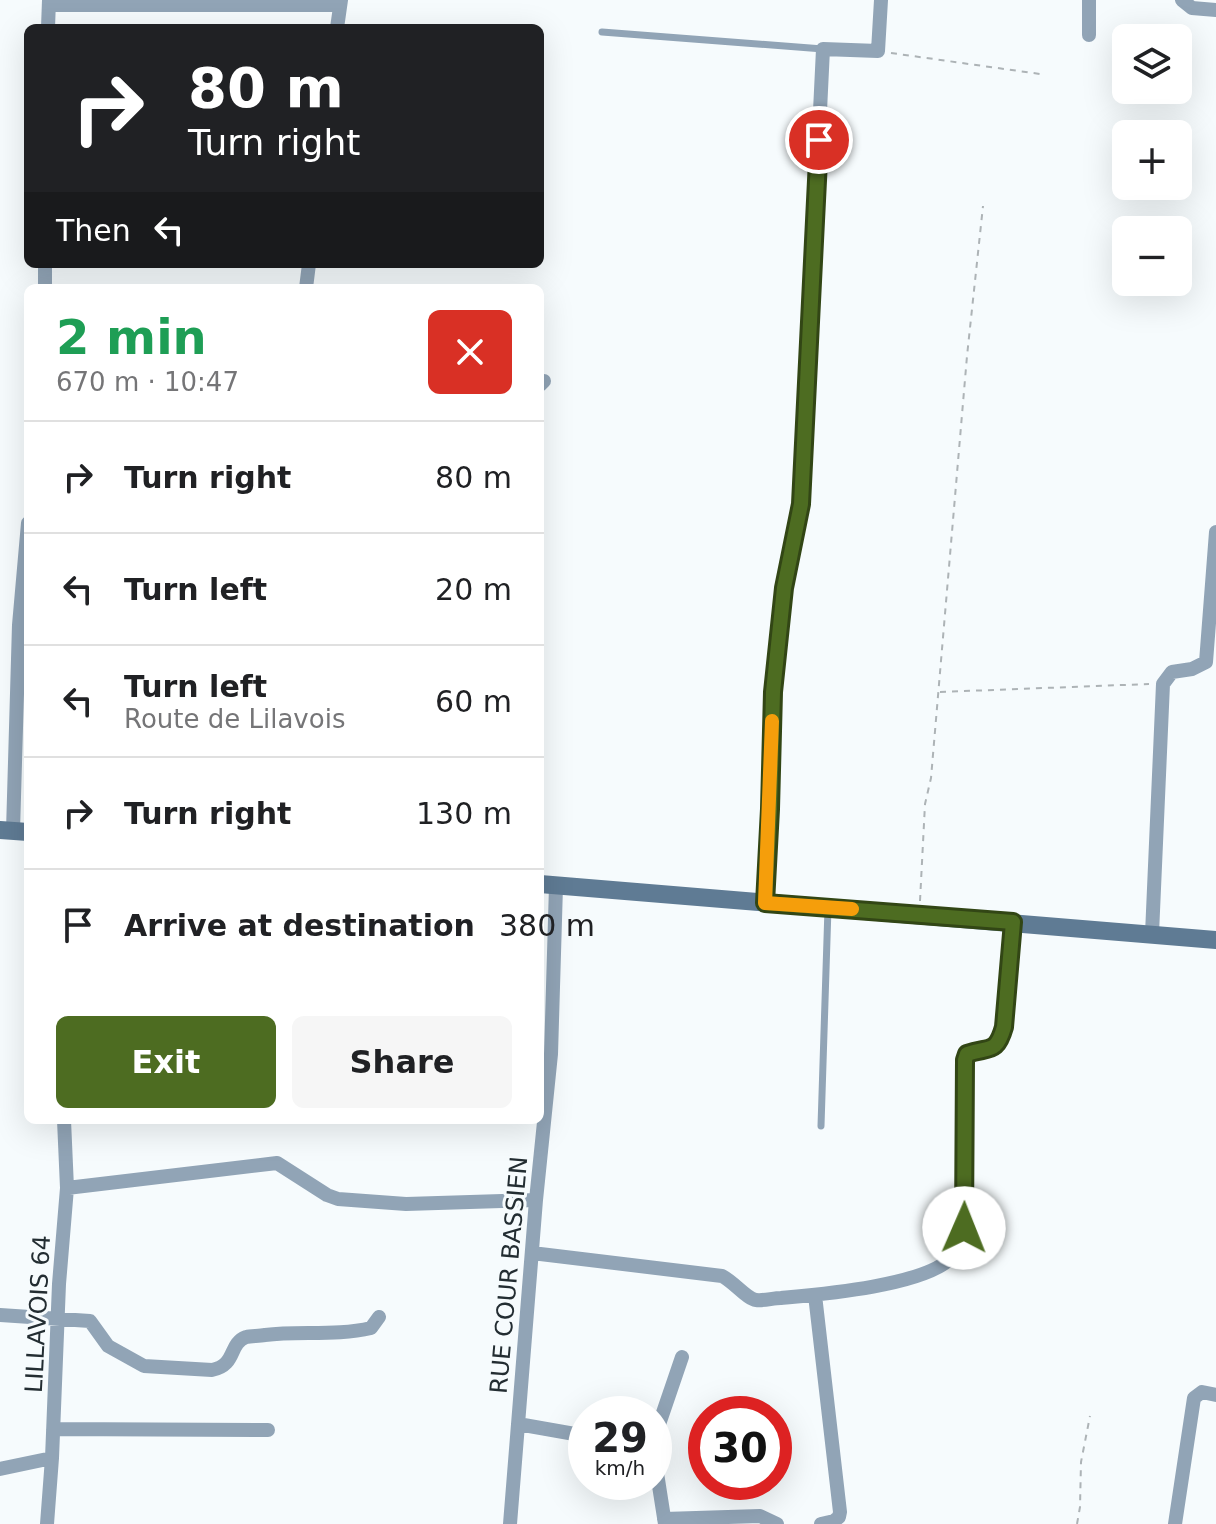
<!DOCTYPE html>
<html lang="en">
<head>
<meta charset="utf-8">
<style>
	:root { --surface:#fff; --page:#f6f6f6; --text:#202124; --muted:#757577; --line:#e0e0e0; --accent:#4d6c21 }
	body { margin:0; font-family:"DejaVu Sans",sans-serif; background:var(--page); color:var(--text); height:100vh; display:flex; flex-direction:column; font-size:30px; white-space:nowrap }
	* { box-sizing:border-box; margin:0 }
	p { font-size:26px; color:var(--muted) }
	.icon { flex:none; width:44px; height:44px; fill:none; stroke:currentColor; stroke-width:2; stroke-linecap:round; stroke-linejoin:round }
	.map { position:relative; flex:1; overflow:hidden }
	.details { position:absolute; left:24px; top:284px; width:520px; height:840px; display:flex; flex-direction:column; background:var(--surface); border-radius:12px; box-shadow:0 8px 32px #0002 }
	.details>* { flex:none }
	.banner { position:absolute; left:24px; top:24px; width:520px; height:244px; border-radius:12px; box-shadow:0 8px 32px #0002; background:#202124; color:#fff; overflow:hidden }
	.tools { position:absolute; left:1112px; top:24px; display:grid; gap:16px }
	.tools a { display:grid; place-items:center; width:80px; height:80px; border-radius:12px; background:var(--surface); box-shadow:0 8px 32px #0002; font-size:40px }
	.speed { position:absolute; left:568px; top:1396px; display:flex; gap:16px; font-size:40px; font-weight:700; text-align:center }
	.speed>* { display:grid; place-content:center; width:104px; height:104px; border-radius:50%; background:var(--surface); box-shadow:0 8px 32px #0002; line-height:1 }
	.speed small { font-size:20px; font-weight:400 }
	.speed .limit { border:12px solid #d22; background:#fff; color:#111 }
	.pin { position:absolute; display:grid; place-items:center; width:68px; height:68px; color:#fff; margin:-34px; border:4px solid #fff; border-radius:50%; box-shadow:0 2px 8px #0007 }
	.me { position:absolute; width:88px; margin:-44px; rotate:1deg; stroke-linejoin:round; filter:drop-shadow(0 0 6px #0008) }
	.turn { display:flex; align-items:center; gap:28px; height:168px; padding:0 32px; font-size:36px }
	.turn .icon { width:104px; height:104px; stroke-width:2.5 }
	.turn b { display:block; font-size:56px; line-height:68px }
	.then { display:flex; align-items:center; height:76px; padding:0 32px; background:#0003; gap:16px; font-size:30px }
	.round { display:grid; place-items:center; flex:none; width:84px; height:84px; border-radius:12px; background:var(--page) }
	.headline { display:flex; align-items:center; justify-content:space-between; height:136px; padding:0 32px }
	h1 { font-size:48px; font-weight:600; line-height:60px; color:#1e9e55 }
	.button { display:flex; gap:16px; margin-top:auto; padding:16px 32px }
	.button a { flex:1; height:92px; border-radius:12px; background:var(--accent); color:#fff; font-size:32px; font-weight:600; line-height:92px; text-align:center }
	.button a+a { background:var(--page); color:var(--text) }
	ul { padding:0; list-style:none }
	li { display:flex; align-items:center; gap:24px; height:112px; padding:0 32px; border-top:2px solid var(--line) }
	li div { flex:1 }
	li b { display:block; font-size:30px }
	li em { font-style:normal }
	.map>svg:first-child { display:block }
</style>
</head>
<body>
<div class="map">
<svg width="1216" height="1524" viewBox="0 0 1216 1524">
	<rect width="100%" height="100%" fill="#f6fbfd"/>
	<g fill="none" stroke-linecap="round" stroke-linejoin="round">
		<path stroke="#adb3b6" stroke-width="2" stroke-dasharray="6 6" stroke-linecap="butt" d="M891,53L1040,74
			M940,692L1149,684
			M920,901L925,804L931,778L967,356L983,206
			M1077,1524L1080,1507L1081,1462L1090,1416"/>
		<path stroke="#91a4b6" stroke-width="7" d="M602,32L823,49
			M821,1126L828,908"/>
		<path stroke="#91a4b6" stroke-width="14" d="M1182,0L1192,8L1216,10
			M49,5H340
			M48,28L49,0
			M337,28L341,0
			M1089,35V0
			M45,288V264
			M306,288L309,264
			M540,385L544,381
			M13,831L19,625L28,523
			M765,903L770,809L773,692L784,588L801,504L823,49L878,51L881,0
			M1152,934L1163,684L1172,672L1192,669L1206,662L1216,532
			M67,1188L277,1163L327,1195L338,1199L406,1204L536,1200
			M532,1253L722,1276C734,1282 747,1299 756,1300C764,1301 773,1298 781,1298C823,1294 918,1286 949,1260C961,1251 962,1243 964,1228L965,1060L967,1054L991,1049L1000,1040L1013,922
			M815,1295L840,1512L839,1517L834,1521L821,1524
			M0,1315L90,1321L108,1346L144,1366L212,1370C237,1365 228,1344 246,1337C251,1336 259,1336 265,1335C300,1331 337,1336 371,1328L379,1317
			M518,1424L586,1436
			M53,1429L268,1430
			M654,1439L682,1357
			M654,1454L665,1524
			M0,1469L52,1458L59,1284L67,1188L64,1120
			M664,1519L760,1516L777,1524
			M47,1524L52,1458
			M510,1524L536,1200L551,1054L556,886
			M1175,1524L1194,1398L1202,1392L1216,1395"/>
		<path stroke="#5f7b94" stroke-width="18" d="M0,830L28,832
			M540,884L1216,940"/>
	</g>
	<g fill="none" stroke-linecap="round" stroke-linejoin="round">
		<g stroke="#324615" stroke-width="20">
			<path id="route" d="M819,140L801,504L784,588L773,692L770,809L765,903L1013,922L1004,1027C996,1055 989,1046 967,1054L965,1060L964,1228"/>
		</g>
		<use href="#route" stroke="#4d6c21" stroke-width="14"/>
		<path stroke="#f59e0b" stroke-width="14" d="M772,721L765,903L852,909"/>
	</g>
	<g text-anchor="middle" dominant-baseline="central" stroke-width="6" stroke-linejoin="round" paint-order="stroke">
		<g font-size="24" fill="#232d32" stroke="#f6fbfd">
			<text transform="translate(509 1275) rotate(-85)">RUE COUR BASSIEN</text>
			<text transform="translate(38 1314) rotate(-87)">LILLAVOIS 64</text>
		</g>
	</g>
</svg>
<div class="tools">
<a><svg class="icon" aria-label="layers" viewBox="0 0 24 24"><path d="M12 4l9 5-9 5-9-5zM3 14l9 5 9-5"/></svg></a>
<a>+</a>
<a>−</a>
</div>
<div class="speed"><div>29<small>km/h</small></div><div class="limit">30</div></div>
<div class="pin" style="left:819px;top:140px;background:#d93025"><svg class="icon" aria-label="arrive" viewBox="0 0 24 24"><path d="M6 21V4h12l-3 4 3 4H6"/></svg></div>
<svg class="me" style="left:964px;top:1228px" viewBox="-20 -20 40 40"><circle r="19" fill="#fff"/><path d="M0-13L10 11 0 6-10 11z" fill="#4d6c21"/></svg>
<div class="banner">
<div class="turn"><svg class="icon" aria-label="right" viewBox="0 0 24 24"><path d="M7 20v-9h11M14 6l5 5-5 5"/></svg><div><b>80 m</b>Turn right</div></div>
<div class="then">Then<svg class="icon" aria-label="left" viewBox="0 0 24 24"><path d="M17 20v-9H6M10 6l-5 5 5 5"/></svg></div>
</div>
<section class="details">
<div class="headline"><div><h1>2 min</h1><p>670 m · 10:47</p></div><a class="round" style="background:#d93025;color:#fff"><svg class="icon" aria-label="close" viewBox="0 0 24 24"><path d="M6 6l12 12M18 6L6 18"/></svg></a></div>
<ul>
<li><svg class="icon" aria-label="right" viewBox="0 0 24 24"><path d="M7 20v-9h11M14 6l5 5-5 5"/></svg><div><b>Turn right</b></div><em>80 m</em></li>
<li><svg class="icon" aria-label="left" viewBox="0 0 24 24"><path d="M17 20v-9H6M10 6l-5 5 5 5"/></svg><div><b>Turn left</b></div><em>20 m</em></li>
<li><svg class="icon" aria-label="left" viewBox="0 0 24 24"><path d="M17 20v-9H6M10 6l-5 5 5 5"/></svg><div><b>Turn left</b><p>Route de Lilavois</p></div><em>60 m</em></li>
<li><svg class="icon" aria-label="right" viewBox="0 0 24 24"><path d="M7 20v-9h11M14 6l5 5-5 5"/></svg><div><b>Turn right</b></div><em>130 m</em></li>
<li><svg class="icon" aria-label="arrive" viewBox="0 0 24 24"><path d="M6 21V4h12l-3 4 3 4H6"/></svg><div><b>Arrive at destination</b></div><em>380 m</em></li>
</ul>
<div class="button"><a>Exit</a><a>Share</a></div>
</section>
</div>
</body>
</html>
